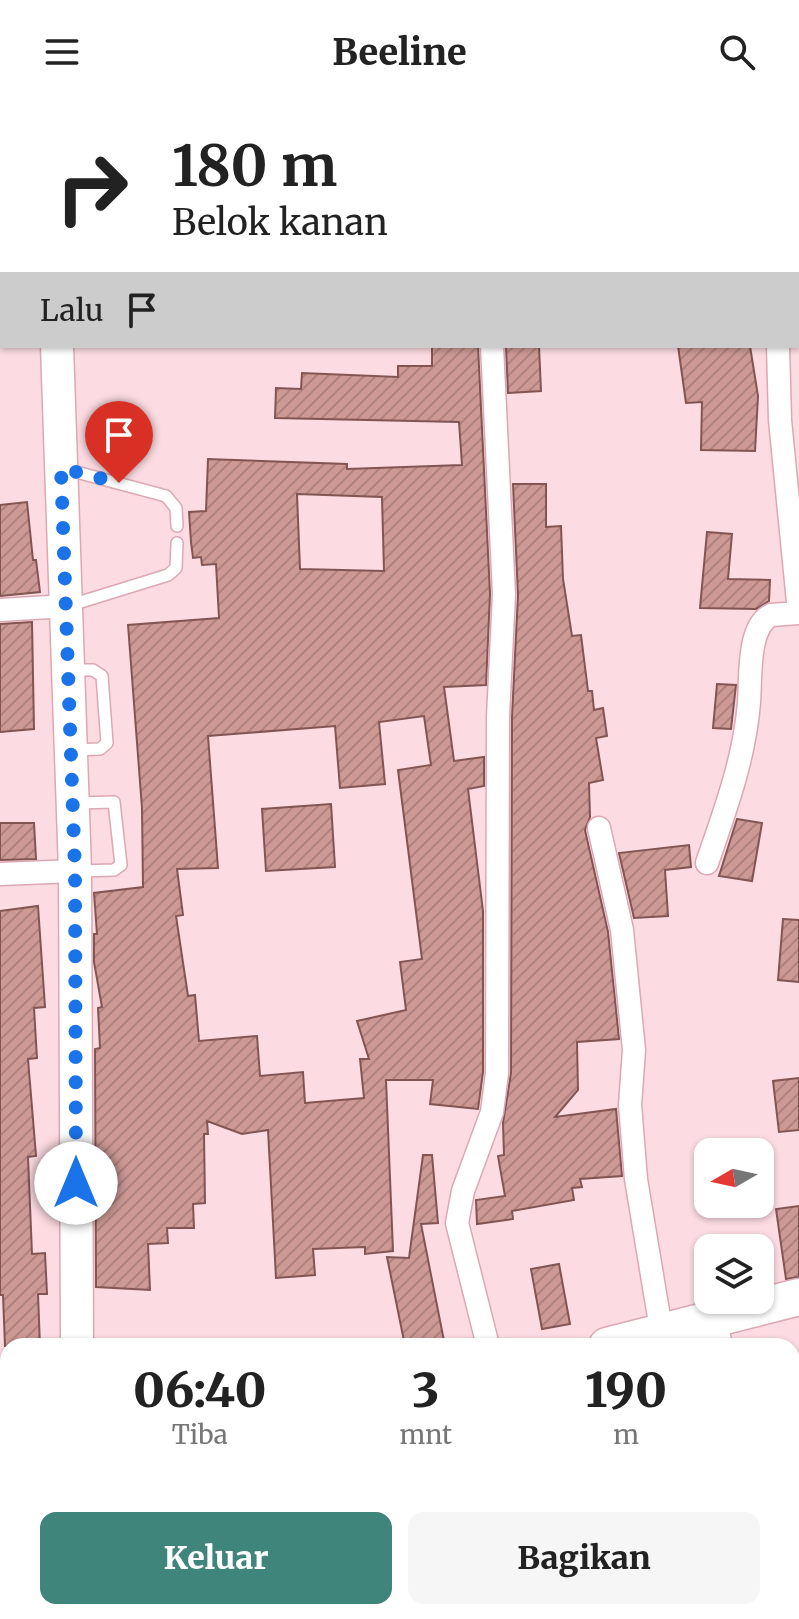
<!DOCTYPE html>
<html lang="id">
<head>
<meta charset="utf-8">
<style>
	:root { --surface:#fff; --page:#f6f6f6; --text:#222; --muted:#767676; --accent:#40857c }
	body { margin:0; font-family:Merriweather,serif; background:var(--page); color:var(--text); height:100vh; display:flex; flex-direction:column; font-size:30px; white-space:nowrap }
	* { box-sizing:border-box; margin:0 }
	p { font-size:26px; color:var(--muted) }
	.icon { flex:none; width:44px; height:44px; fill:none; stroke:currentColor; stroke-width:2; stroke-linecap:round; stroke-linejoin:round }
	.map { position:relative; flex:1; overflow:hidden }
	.details { position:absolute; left:0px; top:1234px; width:800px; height:282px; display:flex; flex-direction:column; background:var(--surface); border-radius:24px 24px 0 0; box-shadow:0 2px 6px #0004 }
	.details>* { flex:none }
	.top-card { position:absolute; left:0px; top:0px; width:800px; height:244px; box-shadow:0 2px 6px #0004; background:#fff; color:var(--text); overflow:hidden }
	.needle { width:52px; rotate:261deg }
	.controls { position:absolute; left:694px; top:1034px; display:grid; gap:16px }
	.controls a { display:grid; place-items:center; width:80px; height:80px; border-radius:16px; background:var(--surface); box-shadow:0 2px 6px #0004; font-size:40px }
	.pin { position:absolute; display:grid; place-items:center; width:68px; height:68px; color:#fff; margin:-82px -34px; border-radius:50% 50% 50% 0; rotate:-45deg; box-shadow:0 0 8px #0007 }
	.pin .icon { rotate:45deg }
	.me { position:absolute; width:88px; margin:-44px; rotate:0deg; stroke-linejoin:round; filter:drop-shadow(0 0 6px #0008) }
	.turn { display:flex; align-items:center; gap:28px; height:168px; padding:0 40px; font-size:36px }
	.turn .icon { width:104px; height:104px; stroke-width:2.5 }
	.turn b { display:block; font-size:56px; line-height:68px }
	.then { display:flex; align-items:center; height:76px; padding:0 40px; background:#0003; gap:16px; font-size:30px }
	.eta { display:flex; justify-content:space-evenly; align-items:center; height:136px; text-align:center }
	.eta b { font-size:48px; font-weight:800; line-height:56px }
	.button { display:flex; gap:16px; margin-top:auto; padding:16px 40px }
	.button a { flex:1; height:92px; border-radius:16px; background:var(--accent); color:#fff; font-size:32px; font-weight:800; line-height:92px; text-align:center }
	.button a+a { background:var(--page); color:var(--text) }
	header { display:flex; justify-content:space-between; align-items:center; height:104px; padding:0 40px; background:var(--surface); font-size:36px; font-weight:800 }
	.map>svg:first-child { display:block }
</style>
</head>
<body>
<header><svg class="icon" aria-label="menu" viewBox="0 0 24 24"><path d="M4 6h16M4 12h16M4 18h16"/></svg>Beeline<svg class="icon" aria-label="search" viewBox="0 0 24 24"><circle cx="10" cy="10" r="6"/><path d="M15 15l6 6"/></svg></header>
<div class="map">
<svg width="799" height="1515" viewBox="0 0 799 1515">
	<defs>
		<pattern id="grass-tufts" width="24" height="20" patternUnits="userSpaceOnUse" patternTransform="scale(2)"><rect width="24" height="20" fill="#fab9c8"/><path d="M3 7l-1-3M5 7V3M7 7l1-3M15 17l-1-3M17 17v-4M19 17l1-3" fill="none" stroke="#d69eab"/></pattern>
		<pattern id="building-hatch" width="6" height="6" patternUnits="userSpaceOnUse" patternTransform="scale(2)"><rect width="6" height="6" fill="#cd9995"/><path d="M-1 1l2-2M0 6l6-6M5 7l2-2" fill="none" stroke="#af827f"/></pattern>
	</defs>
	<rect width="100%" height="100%" fill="#fcdbe2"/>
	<path fill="url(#grass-tufts)" d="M64,0H311L64,2Z"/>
	<path fill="url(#building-hatch)" stroke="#835552" stroke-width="2" fill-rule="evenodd" d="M432,242H478L490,490L486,581L444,583L454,657L484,653V682L468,685L483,807V968L478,1005L430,1000L433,976H386L393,1147L365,1150V1143L313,1145L315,1171L276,1174L268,1026L242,1030L207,1017L208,1030H204L205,1099L193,1100L194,1124H167L168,1139L148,1140L150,1186L96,1183L95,945L100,944L98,904L102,903L94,858V830H97L94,789L143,783L142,704L128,521L219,514L216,460L202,461L201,453L193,454L191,438L189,408L206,407L208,355L347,360V365L462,361L459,318L275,314L276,284L301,285L302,269L398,273V262H432ZM297,390L382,393L384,467L300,465ZM424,612L431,661L398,666L422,855L400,858L406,906L357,917L369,955H360L364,994L305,999L303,968L260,972L257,932L199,937L195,891L188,892L176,812L183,811L177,765L218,764L208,632L335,622L340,684L385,680L379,618Z
		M506,242H539L541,287L508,289Z
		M678,242H750L758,292L755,347L701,346L702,298L686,299Z
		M513,380H546V423L561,422L563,475L572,532L581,531L588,587H592L594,606L603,604L607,632L596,634L603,676L589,679L590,713L585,726L608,828L619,935L577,938L578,986L555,1013L616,1005L622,1072L580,1075L582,1083L572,1084L574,1096L512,1107L513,1115L477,1120L476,1096L505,1092L498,1052L504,1051L503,1019L511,969L512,613L518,491Z
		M27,398L33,456H36L40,488L0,492V401Z
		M707,428L732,430L728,475L770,476L769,497L756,505L700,504Z
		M32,518L34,625L0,628V520Z
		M717,580L736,581L731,625L713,624Z
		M331,700L335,763L266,767L262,705Z
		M737,715L762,719L752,777L719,772Z
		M0,719H34L36,755L0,756Z
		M689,741L691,763L665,766L668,812L634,814L619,749Z
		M38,802L45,903L34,904L37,954L28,955L36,1052L28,1053L32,1150L45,1149L47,1190H38L40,1242H5L3,1191H0V807Z
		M783,815L799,816V878L778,876Z
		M799,974V1026L779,1028L773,977Z
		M423,1051H432L438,1119L421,1120L444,1237L405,1242L387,1153L409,1154Z
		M799,1102V1173L786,1175L776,1105Z
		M559,1160L570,1220L542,1225L531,1165Z"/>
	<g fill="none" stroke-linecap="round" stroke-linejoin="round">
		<g stroke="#dca8b3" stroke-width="14">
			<path id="lane" d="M332,0V2
				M65,365L166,392L176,404L177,422
				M71,501L168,471L176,464L177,439
				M71,566H93L102,572L107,639L100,645L71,646
				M77,699L114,698L121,761L114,766L78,767"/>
		</g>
		<g stroke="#dca8b3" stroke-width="25">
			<path id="street" d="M637,0V2
				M798,17H799
				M0,35L2,34
				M778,242L780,316L799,508
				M0,506L66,502
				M599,724L622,826L634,946L630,1001L636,1075L661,1225
				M707,759C725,707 745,653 749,598C751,574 747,523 771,511L798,509
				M0,770L75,767
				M715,1213L721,1242
				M488,1242L457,1119L463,1087L492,1008L497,969L498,613L504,490L492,242
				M304,1508L305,1515
				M528,1508L529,1515
				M738,1515V1508"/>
		</g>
		<g stroke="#dca8b3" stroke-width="35">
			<path id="secondary" d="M47,0V2
				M57,242L75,767L77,1242
				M53,1515L54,1508"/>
		</g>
		<g stroke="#dca8b3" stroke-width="39">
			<path id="primary" d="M607,1242L799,1193
				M0,1378L8,1376"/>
		</g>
		<use href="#lane" stroke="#fff" stroke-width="11"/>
		<use href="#street" stroke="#fff" stroke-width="22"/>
		<use href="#secondary" stroke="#fff" stroke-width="32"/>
		<use href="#primary" stroke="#fff" stroke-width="36"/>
	</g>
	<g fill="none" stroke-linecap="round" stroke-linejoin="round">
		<path stroke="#1a73e8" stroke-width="14" stroke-dasharray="0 25.2" d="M76,1079L75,767L61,364L119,379"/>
	</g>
</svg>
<div class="controls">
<a><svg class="needle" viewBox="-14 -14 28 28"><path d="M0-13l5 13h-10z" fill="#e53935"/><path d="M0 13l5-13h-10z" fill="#767676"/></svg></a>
<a><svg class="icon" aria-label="layers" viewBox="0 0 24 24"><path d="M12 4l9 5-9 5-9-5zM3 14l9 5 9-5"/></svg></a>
</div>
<div class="pin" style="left:119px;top:379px;background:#d93025"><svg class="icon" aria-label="arrive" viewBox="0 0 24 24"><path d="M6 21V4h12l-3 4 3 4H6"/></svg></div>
<svg class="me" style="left:76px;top:1079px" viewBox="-20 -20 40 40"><circle r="19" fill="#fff"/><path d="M0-13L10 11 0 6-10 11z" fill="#1a73e8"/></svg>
<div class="top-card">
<div class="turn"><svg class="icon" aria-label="right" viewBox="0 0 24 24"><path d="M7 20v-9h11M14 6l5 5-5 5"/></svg><div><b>180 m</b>Belok kanan</div></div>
<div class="then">Lalu<svg class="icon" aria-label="arrive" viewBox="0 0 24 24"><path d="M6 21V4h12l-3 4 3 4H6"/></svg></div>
</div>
<section class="details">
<div class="eta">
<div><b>06:40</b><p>Tiba</p></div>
<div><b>3</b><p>mnt</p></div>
<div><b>190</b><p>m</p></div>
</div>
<div class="button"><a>Keluar</a><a>Bagikan</a></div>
</section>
</div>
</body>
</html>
